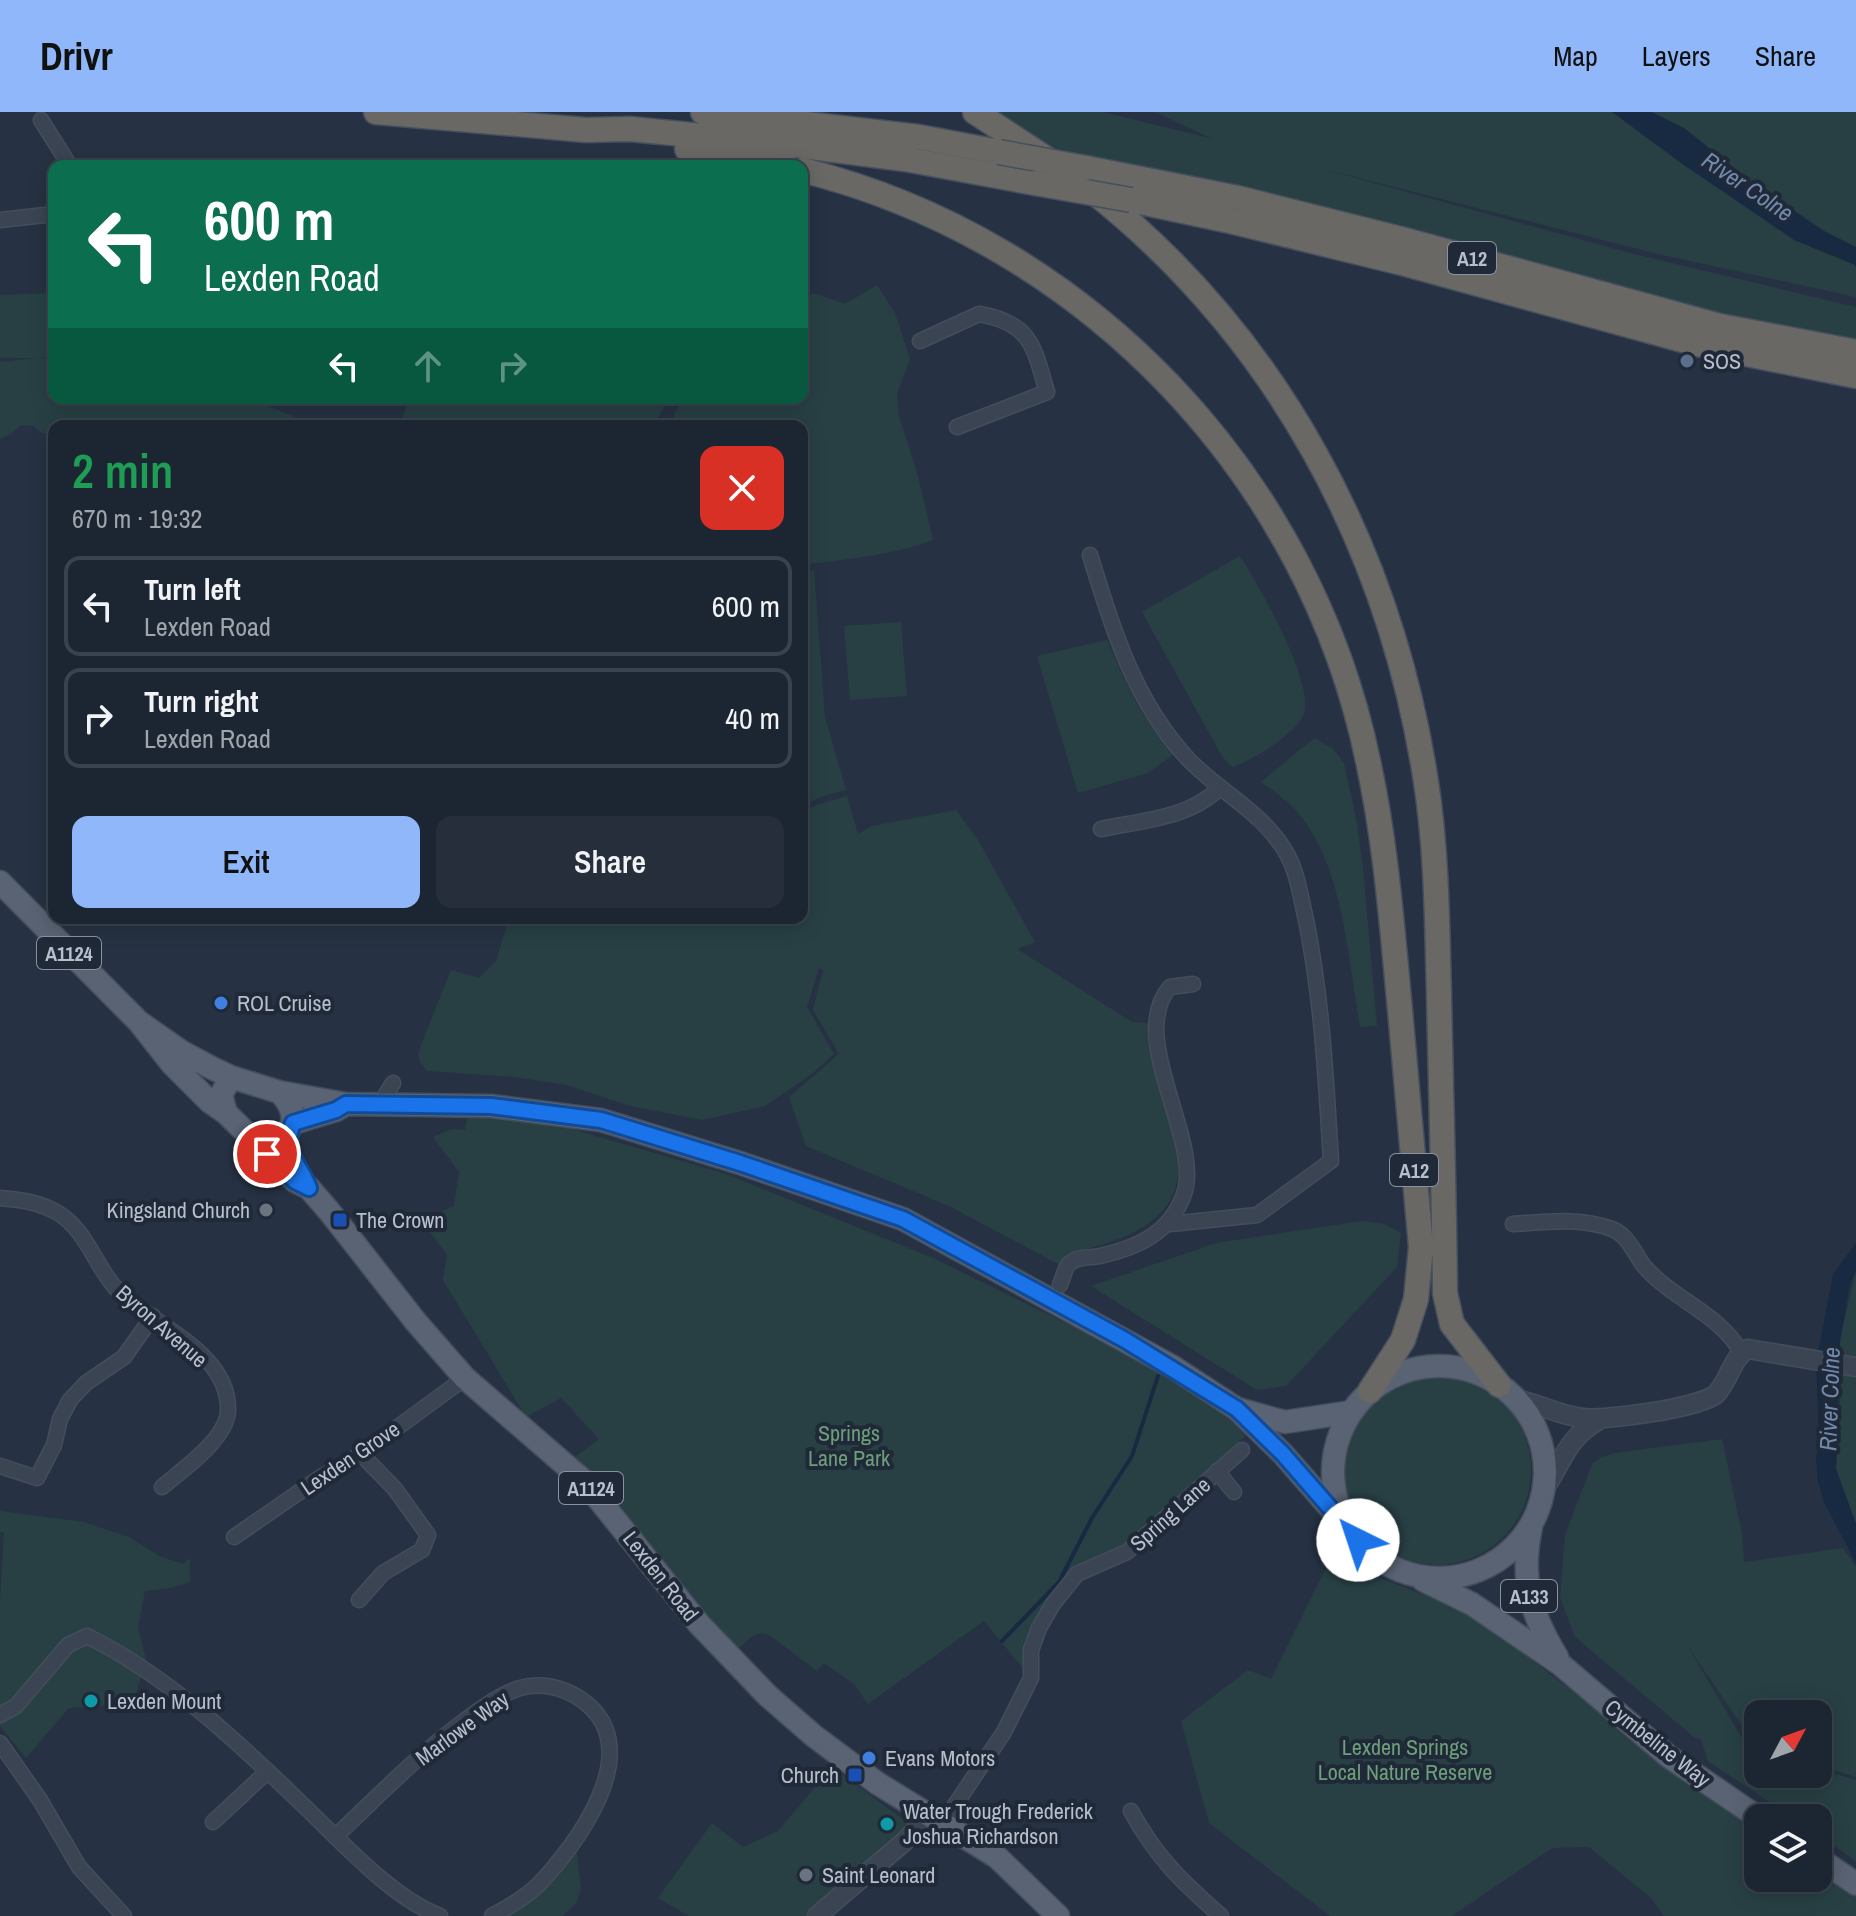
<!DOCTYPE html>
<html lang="en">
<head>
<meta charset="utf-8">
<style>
	:root { --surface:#1c2632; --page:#252e3a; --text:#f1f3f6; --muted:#a0a5ac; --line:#3a434d; --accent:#8fb7fa }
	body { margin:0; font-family:"Archivo Narrow",sans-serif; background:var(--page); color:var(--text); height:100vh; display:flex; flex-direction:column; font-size:30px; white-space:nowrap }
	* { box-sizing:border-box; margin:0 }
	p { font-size:26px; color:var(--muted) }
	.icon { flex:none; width:44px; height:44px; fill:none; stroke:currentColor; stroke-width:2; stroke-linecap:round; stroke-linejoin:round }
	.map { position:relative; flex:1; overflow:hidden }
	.sheet { position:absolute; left:48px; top:308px; width:760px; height:504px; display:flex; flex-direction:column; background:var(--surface); border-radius:16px; box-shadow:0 4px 20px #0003,0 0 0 2px var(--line) }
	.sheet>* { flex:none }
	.hud { position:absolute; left:48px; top:48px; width:760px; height:244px; border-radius:16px; box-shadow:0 4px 20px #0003,0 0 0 2px var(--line); background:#0b6e4f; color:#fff; overflow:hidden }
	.needle { width:52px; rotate:49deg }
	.tools { position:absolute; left:1744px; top:1588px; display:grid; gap:16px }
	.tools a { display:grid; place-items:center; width:88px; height:88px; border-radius:16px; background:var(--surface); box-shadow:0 4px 20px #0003,0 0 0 2px var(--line); font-size:40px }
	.pin { position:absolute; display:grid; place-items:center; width:68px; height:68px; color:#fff; margin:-34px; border:4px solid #fff; border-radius:50%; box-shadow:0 2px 8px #0007 }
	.me { position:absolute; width:88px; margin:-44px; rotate:319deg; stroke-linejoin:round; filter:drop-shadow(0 0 6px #0008) }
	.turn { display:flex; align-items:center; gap:28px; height:168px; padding:0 24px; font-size:36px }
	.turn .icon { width:104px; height:104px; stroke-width:2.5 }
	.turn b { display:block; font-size:56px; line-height:68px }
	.lanes { display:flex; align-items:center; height:76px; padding:0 24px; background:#0003; justify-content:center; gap:40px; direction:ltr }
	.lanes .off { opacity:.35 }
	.round { display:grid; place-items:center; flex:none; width:84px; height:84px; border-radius:16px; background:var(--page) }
	.overview { display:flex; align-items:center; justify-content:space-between; height:136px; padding:0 24px }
	h1 { font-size:48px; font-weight:600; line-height:60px; color:#1e9e55 }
	.action { display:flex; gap:16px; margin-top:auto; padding:16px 24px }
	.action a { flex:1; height:92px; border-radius:16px; background:var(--accent); color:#111; font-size:32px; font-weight:600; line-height:92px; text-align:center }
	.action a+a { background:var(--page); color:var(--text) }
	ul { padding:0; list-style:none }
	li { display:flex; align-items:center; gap:24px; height:100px; margin:0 16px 12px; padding:0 8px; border:4px solid var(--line); border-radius:16px }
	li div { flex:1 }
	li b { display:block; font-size:30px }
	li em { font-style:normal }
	header { display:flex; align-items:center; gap:48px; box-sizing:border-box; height:112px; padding:0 40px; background:var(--accent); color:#111 }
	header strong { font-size:38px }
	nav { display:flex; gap:44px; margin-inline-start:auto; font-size:28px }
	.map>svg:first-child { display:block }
</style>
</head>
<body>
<header>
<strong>Drivr</strong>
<nav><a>Map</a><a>Layers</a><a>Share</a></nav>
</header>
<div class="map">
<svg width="1856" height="1804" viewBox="0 0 1856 1804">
	<rect width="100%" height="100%" fill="#263243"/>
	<path fill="#284044" d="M979,0H1103L1213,27L1155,0H1856V185L1662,143L1312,54L1634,142L1856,195V230L1681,197L1065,43Z
		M877,173L895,201L910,247L897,282L899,304L918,364L933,428C890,444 847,447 802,453V314H668L683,286H802V186L814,181L845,192Z
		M54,181V245L39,246L54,247V286H248L318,314H54V321C45,323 40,321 33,314L21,313L11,322L0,327V250L38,246H0V183Z
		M409,286H669L653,314H400Z
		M1240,444C1258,472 1314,569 1304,601C1298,621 1252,649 1232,655L1222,644L1142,500Z
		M814,458L825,605L846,678L823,684L802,694V459Z
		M901,510L907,584L850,588L844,514Z
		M1107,528C1125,570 1142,609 1174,642L1148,661L1078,681L1037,544Z
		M1314,626L1332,636L1344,651L1357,712L1363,756L1377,914L1360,915C1349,851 1343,759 1303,707C1292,692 1276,681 1261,670Z
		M847,684L858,722L872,714L956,698L978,728L1035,830L1017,837L1132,910L1150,911C1153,929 1154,948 1157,966C1162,990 1173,1013 1177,1038C1189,1111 1123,1129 1066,1142L1060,1153L951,1095L806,1034L789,985L839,942L813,898L823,858L819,856L807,895L834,942L813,961L765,994L702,1008L630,994L567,973L513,965L427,959L420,950L418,941L451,858L479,866L496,849L509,806H802V700L819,692Z
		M468,1002L541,1008L723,1061L933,1146L1143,1249L1251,1319L1125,1432L1082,1458L1039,1516L1031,1566L984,1509L868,1592L854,1572L824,1551L817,1559L769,1523C756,1517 749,1527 739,1536L730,1530L574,1346L599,1327L561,1286L526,1305L443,1168L447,1143L429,1119L426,1109L454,1093L459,1060L433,1025L452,1017L465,1018Z
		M1362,1109L1384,1112L1401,1121L1397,1155L1286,1274L1257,1278L1091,1174L1216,1131Z
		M1856,1159V1244L1837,1240Z
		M1838,1252L1856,1265V1412L1836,1357L1840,1294Z
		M1341 1358a95 95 0 1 1 190 0a95 95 0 1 1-190 0Z
		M1722,1327L1742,1422L1744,1450L1843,1436L1856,1455V1665L1818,1653V1602H1758V1634L1755,1633L1687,1533L1749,1638L1758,1641V1662H1818V1657L1856,1668V1749L1818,1723V1706H1793L1708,1649L1701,1627L1695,1626L1575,1525L1560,1485L1565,1423L1592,1352L1602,1345L1614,1341Z
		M0,1399L84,1410L129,1425L159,1444L183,1452L190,1446V1470L170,1476L145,1479L138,1516L146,1547L133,1592L69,1596L26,1646L0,1614V1489L4,1421L0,1420Z
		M1338,1440L1371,1463L1468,1499L1658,1645L1758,1716V1766H1818V1758L1856,1784V1804H1664L1651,1786L1589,1735L1552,1736L1452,1804H1330L1209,1711L1181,1609L1248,1558L1271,1567L1325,1458Z
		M830,1657L839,1660L908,1711V1717L811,1804H689L658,1786L712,1711L743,1735L778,1719Z
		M576,1734L581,1776L577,1790L563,1804H498Z"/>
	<path fill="#182942" d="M1612,0H1652L1684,16L1752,70L1824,119L1856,135V156L1855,153L1794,128L1681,51Z
		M1856,1131V1159L1850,1172L1840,1229L1836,1357L1856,1412V1451L1824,1390L1818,1370L1816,1348L1819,1322L1816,1251L1833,1162Z"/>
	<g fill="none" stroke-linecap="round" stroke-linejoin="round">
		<path stroke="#182942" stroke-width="4" d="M1002,1529L1059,1470L1092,1406L1132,1344L1158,1264"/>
		<g stroke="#444d5c" stroke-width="17">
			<path id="minor" d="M41,8L70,54
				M0,108L54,102
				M920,229L979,202C1032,211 1034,236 1047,280L957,315
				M1090,443C1112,516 1135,591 1189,648C1221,681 1266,702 1288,744C1298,763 1301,787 1306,808C1322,887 1326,968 1331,1049L1257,1103L1170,1112
				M1101,717C1139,709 1191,706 1219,676
				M381,990L393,971
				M0,1086C22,1088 39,1090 58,1101C84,1116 95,1151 113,1173C146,1212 230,1237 228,1299C226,1328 183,1357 162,1375
				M1513,1112C1546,1110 1580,1105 1612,1117C1628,1123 1634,1141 1644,1154C1673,1188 1719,1201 1741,1240
				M1060,1173C1063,1166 1065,1155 1070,1151C1078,1144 1091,1146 1100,1144C1139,1135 1170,1121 1184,1082C1203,1029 1126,925 1170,875L1193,872
				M0,1354L37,1366L54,1333L60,1307L70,1288L86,1271L124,1245L153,1204
				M1217,1359L1234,1380
				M234,1425L321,1365L361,1342L465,1266
				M359,1488L383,1461L422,1438L428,1423L395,1377L361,1342
				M0,1603L16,1594L68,1533L87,1524C168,1564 238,1630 303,1693C341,1729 392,1786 440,1804
				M0,1631L40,1688L79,1755L124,1804
				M1131,1699C1157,1746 1181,1769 1221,1804
				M213,1710L268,1659
				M943,1711L1004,1620L1031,1566V1538L1039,1516L1053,1492L1077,1462L1127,1440L1242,1338
				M336,1724C379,1683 420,1641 468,1606C485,1594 501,1582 520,1576C540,1570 562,1575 579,1586C650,1632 581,1726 542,1769C528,1784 510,1794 492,1804"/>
		</g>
		<g stroke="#444d5c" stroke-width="21">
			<path id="tertiary" d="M1516,1287C1539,1292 1559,1303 1582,1306C1604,1309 1700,1296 1716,1282C1729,1269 1732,1245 1748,1237L1856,1255
				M1542,1380C1564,1350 1564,1328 1599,1308
				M817,1804L905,1729L930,1703"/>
		</g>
		<g stroke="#444d5c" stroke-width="25">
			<path id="primary" d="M0,770L139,910L172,952L210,990L226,1001
				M139,910L182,940L212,956L231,965L279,980L346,992L491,994L601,1008L740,1051L903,1107L1173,1255L1237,1297L1283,1342L1358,1428
				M231,965L221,983L226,1001L295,1069L309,1076L329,1099L416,1210L465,1266L584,1369L699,1512L768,1584L814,1624L877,1671L997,1745L1058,1804
				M293,1011L336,998L346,992
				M259,1032C292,1032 304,1003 279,980
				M1333 1360a106 106 0 1 1 212 0a106 106 0 1 1-212 0Z
				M1238,1297L1285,1310L1351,1300
				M1531,1415C1520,1467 1530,1500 1557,1545
				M1423,1468L1472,1492L1560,1552L1668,1644L1759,1706
				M1818,1746L1856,1772"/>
		</g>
		<g stroke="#454f5d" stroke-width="27">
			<path id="trunk" d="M376,0L586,18L630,17L795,33L905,47L1035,71
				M703,0L919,25L999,40
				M975,0L1053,51
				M687,37L786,54
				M1086,56L1238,86L1405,128L1720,214L1856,240
				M802,58C1086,129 1309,363 1368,649C1386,731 1392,815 1400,898C1407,977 1414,1056 1421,1135L1416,1187L1403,1228L1370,1279
				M1090,77C1278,225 1390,436 1426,670C1437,740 1437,813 1439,883C1441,982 1444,1081 1445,1181L1452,1212L1499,1273
				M1131,88L1230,109L1402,151L1697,232L1856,264"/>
		</g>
		<use href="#minor" stroke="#3b4453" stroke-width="14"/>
		<use href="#tertiary" stroke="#3b4453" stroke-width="18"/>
		<use href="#primary" stroke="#596373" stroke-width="22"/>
		<use href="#trunk" stroke="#696865" stroke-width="24"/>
		<g stroke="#454f5d" stroke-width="27" stroke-linecap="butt">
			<path id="trunk-bridge" d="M999,40L1086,56
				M1035,71L1131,88"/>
		</g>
		<use href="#trunk-bridge" stroke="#696865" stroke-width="24"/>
	</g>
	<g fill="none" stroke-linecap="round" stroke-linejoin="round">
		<g stroke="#114b97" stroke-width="20">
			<path id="route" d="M267,1042L295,1069L309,1076C299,1050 281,1041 293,1011L336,998L346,992L491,994L601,1008L740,1051L903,1107L1125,1228L1237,1297L1283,1342L1358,1428"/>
		</g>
		<use href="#route" stroke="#1a73e8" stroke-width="14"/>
	</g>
	<circle fill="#5c6f8a" stroke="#1f2938" stroke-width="3" cx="1687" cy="249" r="8"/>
	<g fill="#3f7fe0" stroke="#1f2938" stroke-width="3">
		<circle cx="221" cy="891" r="8"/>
		<circle cx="869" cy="1646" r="8"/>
	</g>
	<g fill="#6b7280" stroke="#1f2938" stroke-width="3">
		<circle cx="266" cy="1098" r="8"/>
		<circle cx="806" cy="1763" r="8"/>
	</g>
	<g fill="#1a4fb4" stroke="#1f2938" stroke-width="3">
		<rect x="332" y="1100" width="16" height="16" rx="4"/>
		<rect x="847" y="1655" width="16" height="16" rx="4"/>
	</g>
	<g fill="#0f9aa8" stroke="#1f2938" stroke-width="3">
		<circle cx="91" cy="1589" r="8"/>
		<circle cx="887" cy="1712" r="8"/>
	</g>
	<g text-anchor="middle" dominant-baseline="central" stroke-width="8" stroke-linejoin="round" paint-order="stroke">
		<g fill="#1f2938" stroke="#8a92a0" stroke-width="2">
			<rect x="1448" y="130" width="48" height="32" rx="6"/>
			<rect x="37" y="825" width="64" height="32" rx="6"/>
			<rect x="1390" y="1042" width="48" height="32" rx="6"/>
			<rect x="559" y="1360" width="64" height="32" rx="6"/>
			<rect x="1501" y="1468" width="56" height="32" rx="6"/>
		</g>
		<g font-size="20" font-weight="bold" fill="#b8bfcc">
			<text x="1472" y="146">A12</text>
			<text x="69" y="841">A1124</text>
			<text x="1414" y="1058">A12</text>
			<text x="591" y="1376">A1124</text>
			<text x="1529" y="1484">A133</text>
		</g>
		<g font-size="22" fill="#b8bfcc" stroke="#1f2938" text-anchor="start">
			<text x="1703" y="249">SOS</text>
			<text x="237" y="891">ROL Cruise</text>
			<text x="250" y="1098" text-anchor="end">Kingsland Church</text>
			<text x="356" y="1108">The Crown</text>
			<text x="107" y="1589">Lexden Mount</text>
			<text x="885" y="1646">Evans Motors</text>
			<text x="839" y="1663" text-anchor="end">Church</text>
			<text x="903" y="1699">Water Trough Frederick<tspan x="903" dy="25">Joshua Richardson</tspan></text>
			<text x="822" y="1763">Saint Leonard</text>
		</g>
		<g font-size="22" fill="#b8bfcc" stroke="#1f2938">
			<text transform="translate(162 1214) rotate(41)">Byron Avenue</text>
			<text transform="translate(350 1346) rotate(-34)">Lexden Grove</text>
			<text transform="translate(1170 1402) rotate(-42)">Spring Lane</text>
			<text transform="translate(661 1464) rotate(52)">Lexden Road</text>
			<text transform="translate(462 1616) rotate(-36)">Marlowe Way</text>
			<text transform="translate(1658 1631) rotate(38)">Cymbeline Way</text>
		</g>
		<g font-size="22" fill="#6e9e7a" stroke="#1f2938">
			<text x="849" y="1321">Springs<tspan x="849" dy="25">Lane Park</tspan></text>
			<text x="1405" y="1635">Lexden Springs<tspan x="1405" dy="25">Local Nature Reserve</tspan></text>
		</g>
		<g font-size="24" font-style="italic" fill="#7189ac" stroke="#1f2938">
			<text transform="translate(1748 74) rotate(34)">River Colne</text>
			<text transform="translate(1829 1287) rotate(-88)">River Colne</text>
		</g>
	</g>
</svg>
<div class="tools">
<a><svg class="needle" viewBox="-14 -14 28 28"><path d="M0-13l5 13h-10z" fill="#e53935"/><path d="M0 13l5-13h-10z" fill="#a0a5ac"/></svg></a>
<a><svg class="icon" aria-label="layers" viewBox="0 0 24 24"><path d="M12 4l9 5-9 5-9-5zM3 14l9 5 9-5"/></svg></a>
</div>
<div class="pin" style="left:267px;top:1042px;background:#d93025"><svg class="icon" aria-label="arrive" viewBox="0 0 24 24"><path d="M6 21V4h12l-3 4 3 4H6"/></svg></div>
<svg class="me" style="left:1358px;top:1428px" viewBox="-20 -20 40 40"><circle r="19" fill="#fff"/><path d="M0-13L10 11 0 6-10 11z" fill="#1a73e8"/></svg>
<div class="hud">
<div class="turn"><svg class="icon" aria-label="left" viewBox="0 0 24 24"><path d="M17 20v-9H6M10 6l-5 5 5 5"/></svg><div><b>600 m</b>Lexden Road</div></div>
<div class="lanes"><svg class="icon" aria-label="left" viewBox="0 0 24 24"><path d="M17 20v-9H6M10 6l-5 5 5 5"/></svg><svg class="icon off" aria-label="ahead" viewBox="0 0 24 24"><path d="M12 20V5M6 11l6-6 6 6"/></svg><svg class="icon off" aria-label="right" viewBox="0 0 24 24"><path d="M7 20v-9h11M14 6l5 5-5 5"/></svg></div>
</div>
<section class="sheet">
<div class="overview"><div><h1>2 min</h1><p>670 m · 19:32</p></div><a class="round" style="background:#d93025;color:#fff"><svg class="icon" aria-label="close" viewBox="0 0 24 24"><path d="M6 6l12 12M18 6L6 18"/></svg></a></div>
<ul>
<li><svg class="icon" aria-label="left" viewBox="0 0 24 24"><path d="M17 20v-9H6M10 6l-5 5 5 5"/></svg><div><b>Turn left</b><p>Lexden Road</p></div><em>600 m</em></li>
<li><svg class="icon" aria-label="right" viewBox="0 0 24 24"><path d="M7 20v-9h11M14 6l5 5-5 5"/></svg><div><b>Turn right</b><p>Lexden Road</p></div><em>40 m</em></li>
</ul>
<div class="action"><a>Exit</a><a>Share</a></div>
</section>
</div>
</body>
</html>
